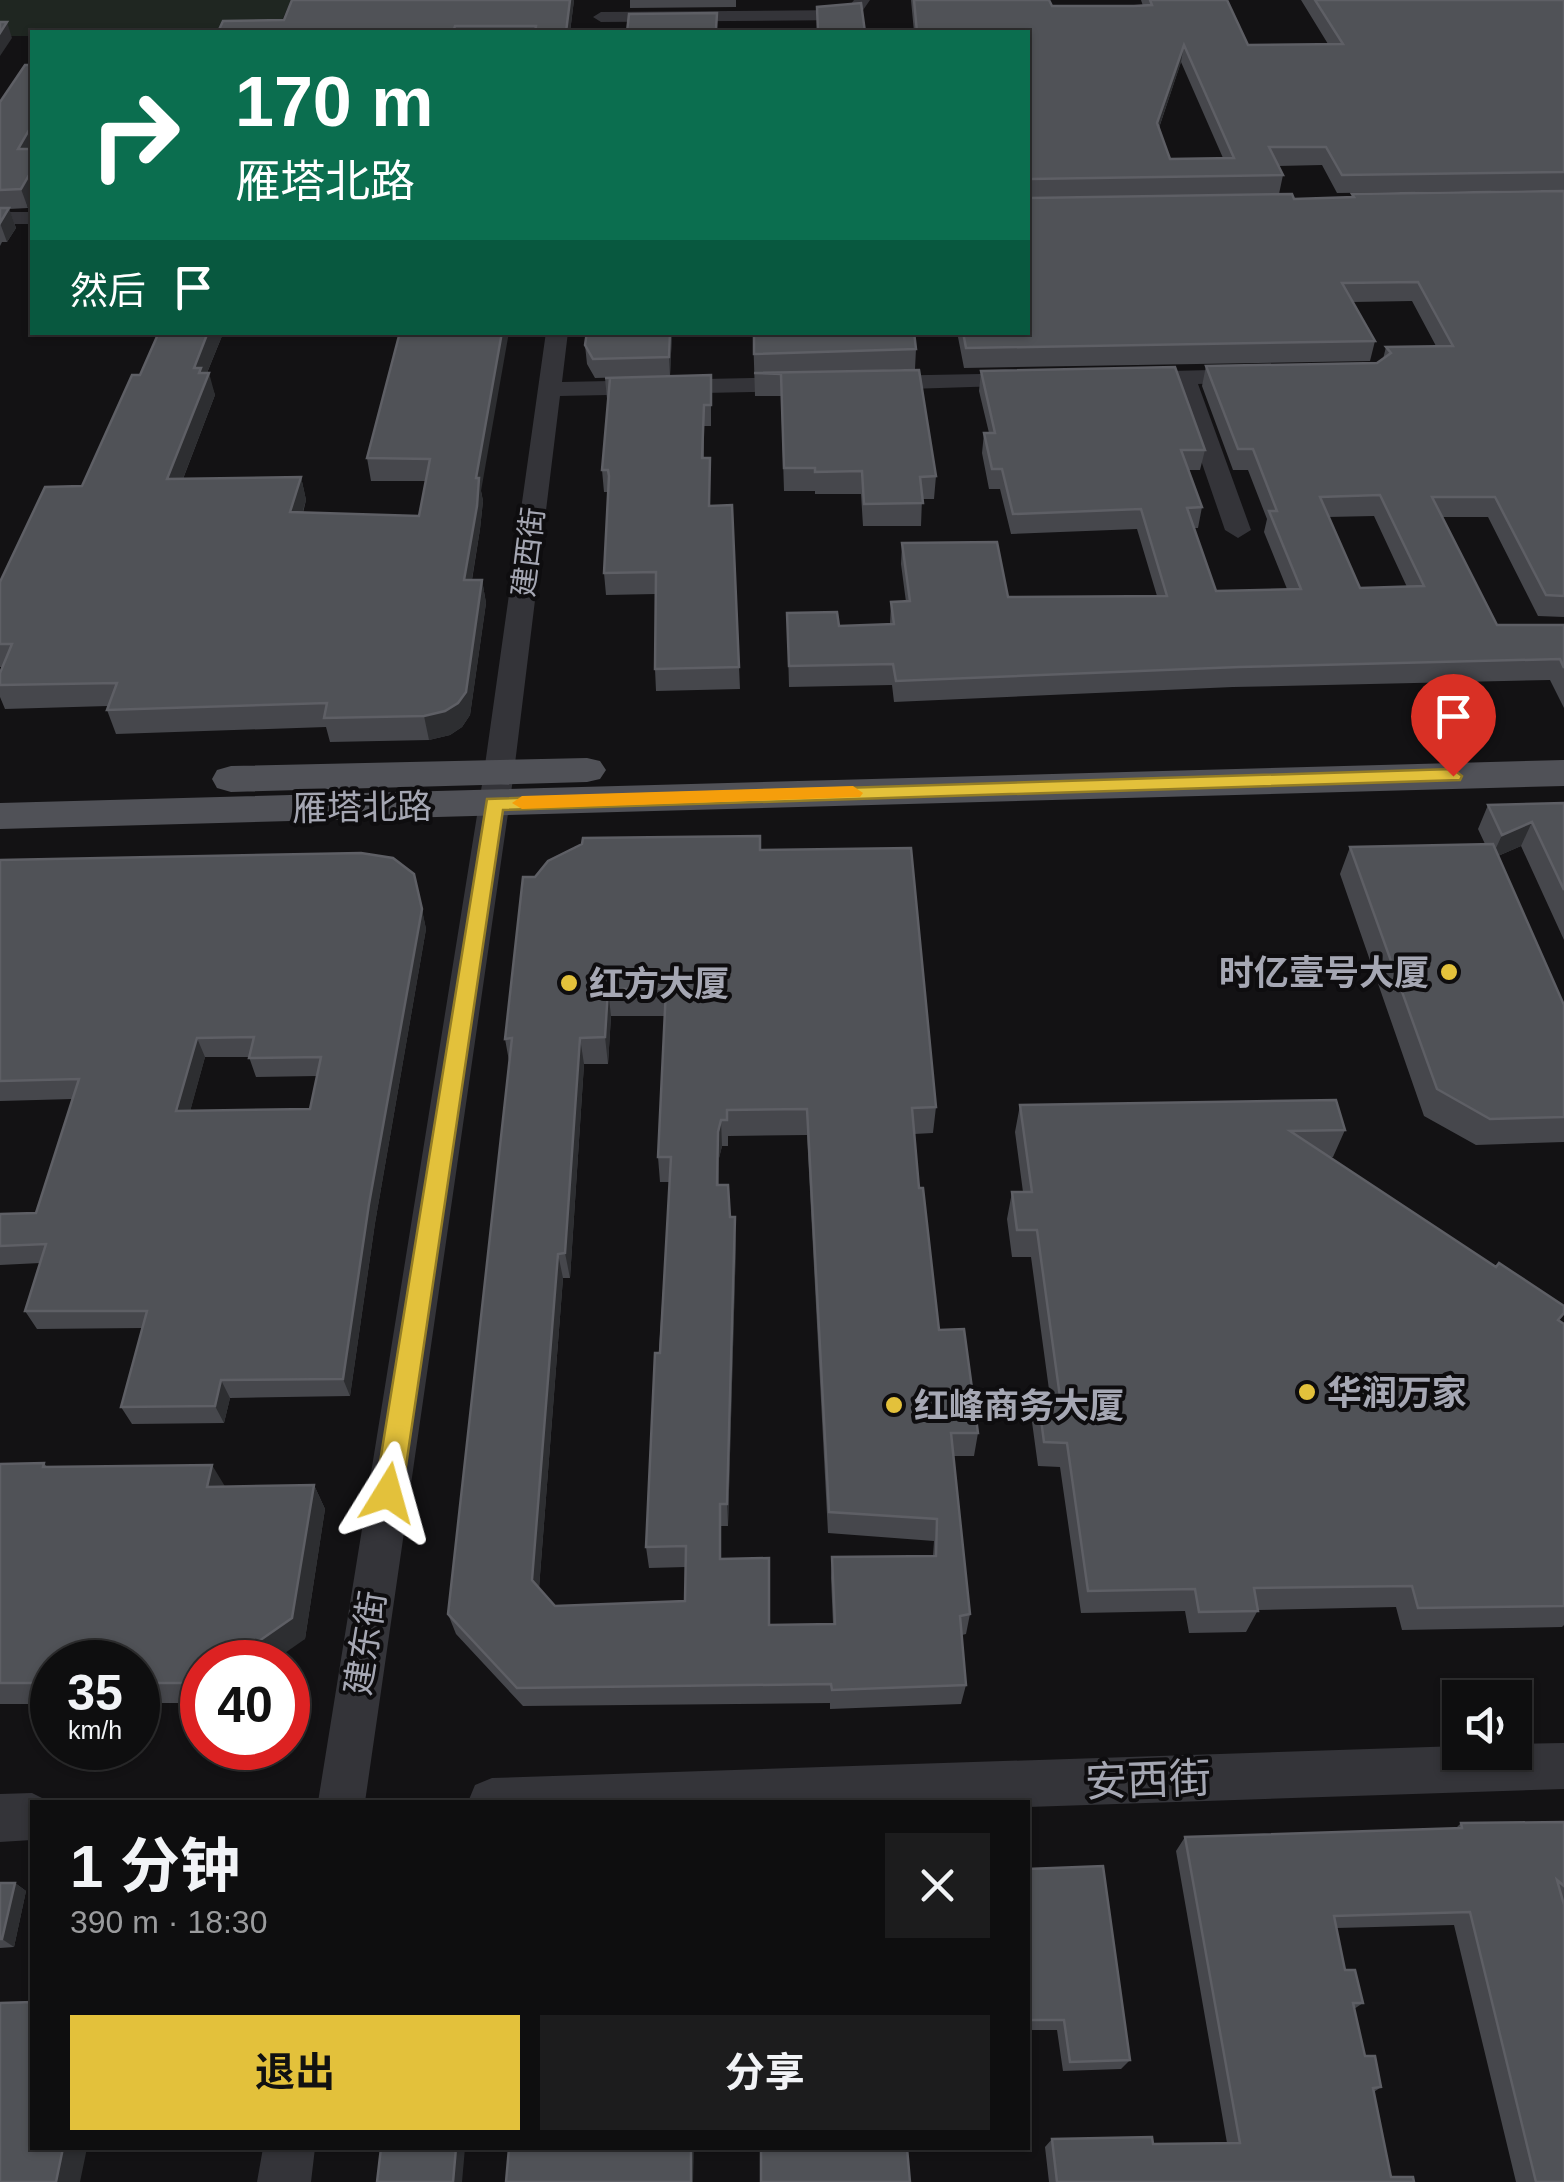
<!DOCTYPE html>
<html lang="zh">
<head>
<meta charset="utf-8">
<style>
	:root { --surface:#0e0e0f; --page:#1c1c1d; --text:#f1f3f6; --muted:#9b9c9e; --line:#2e2e2f; --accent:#e3c13b }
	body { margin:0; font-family:Helvetica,"Noto Sans SC",sans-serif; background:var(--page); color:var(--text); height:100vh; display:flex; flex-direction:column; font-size:38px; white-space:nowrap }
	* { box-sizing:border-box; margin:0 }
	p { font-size:32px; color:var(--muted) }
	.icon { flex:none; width:55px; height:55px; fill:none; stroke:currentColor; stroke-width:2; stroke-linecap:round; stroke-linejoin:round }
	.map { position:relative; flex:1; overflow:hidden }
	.panel { position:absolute; left:30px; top:1800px; width:1000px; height:350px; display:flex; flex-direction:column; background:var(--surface); border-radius:0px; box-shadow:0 2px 8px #0004,0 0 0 2px var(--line) }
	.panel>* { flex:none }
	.top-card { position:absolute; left:30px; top:30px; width:1000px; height:305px; border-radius:0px; box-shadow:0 2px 8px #0004,0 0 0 2px var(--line); background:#0b6e4f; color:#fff; overflow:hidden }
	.tools { position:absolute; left:1442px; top:1680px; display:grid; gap:20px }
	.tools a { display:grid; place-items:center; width:90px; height:90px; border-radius:0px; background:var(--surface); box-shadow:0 2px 8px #0004,0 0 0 2px var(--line); font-size:50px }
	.speed { position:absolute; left:30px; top:1640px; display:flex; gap:20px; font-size:50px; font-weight:700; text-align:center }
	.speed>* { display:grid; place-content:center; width:130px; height:130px; border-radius:50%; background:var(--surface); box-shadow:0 2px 8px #0004,0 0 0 2px var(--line); line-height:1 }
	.speed small { font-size:25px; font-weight:400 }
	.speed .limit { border:15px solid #d22; background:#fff; color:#111 }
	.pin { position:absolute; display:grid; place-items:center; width:85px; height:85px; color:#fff; margin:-102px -42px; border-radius:50% 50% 50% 0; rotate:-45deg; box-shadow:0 0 10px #0007 }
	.pin .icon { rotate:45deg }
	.me { position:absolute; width:110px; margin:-55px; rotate:8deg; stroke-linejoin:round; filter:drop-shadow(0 0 8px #0008) }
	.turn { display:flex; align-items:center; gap:35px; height:210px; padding:0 40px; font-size:45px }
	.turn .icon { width:130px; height:130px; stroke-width:2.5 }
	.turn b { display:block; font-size:70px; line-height:85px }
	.then { display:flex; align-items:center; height:95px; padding:0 40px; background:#0003; gap:20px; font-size:38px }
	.round { display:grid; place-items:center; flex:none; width:105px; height:105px; border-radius:0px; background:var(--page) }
	.summary { display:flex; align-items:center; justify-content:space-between; height:170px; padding:0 40px }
	h1 { font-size:60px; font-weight:700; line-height:75px }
	.button { display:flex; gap:20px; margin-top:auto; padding:20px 40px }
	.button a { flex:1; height:115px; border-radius:0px; background:var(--accent); color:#111; font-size:40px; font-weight:700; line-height:115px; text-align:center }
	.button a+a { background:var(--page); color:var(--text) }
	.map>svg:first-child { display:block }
</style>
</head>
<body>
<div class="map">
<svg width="1564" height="2182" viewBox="0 0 1564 2182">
	<rect width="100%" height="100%" fill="#131214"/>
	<path fill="#1f2621" d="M0,0H291L277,32H32V36H0Z"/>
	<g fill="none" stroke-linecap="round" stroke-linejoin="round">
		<path fill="#343439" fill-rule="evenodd" d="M854,0H870L857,19L851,20L601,22L593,17L601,12L846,10Z
			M0,212H32V224H0Z
			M546,332H568L562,382L800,377L811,384L800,391L560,396L514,772L365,1802H318L484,772Z
			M1250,369L1258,371L1261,376L1258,381L1198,384L1251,530L1238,538L1225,530L1175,385L1132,386L1121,379L1132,372Z
			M1025,373L1036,380L1033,385L877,390L866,383L877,376Z
			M1564,1743V1789L1028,1807V1802H468L475,1785L492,1778L1460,1746V1752H1515V1744Z
			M32,1793L50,1802H32V1840L0,1842V1794Z
			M263,2148H315L311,2182H257Z"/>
		<path fill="#505157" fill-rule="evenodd" d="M587,758L600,761L606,770L600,779L587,782L231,792L217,788L212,779L217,770L231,766Z
			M1564,760V786L0,829V803Z"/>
	</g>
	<path fill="#46474c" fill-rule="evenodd" d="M292,0H574L570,32H218L284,20Z
		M630,0H736V7L630,8Z
		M911,0H1049L1052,6H1143L1141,0H1227L1248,45L1328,44L1301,0H1564V190L1337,193L1322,165L1278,166L1283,175L1279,194L1294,199L1351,198L1352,194L1564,191V617L1538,616L1488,517H1442L1497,625H1564V708L1550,680L1233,687L894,702L892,685L789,687L787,613L839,626L890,624L891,602H906L901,564L902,543L1008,597L1157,596L1137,529L1011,534L1000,489H989L982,453L984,433H989L979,391L981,371L1205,450L1200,470H1189L1202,507L1198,528H1194L1216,591L1287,589L1264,532L1267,519L1248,470H1233L1202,386L1206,366L1377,363L1383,359L1386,347L1436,346L1412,301L1353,302L1375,341L1370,361L964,368L957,332H1028V32H914ZM1181,62L1223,158L1170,159L1159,128ZM1374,516L1407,587L1360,588L1328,517Z
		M717,13V32H627Z
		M0,102L28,208L9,209L16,228L7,242H2L0,246Z
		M159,332H228L226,336H222L207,373L215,395L183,479L301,477L306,500L303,513L419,516L426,481H371L367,458L400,332L481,491L483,501L480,529L472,580H482L486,603L470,715L462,727L450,735L429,740L330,742L326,727L116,734L107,710L108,706L5,709L0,697V673L2,667H0V582L82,486L140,375Z
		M672,332L670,376L595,378L587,364L585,345Z
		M753,332L916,349L915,369L823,372L936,476L934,499H922L921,526H863L861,494H815V491H784L781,396H755Z
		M711,375V426H704V458L710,480V505H732L740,689L656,691L655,669L656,594L606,595L604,573L608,492H604L602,470L608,399H607L605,378Z
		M1564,803V940L1521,846L1498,856L1564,1005V1142L1476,1145L1424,1116L1340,874L1350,847L1485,844L1478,829L1488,805Z
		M760,850L936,1107L933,1133L914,1134L919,1188L939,1330L978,1433L974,1456H954L970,1614L966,1634L962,1635L966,1685L961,1704L830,1709V1703L523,1706L456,1634L448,1614L509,1061L505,1039L535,877ZM611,1016H665L658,1157L660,1182H670L646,1547L649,1568L686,1567L685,1601L555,1606L539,1588L563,1278H570L584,1064H608ZM807,1135L828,1533L934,1541L933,1556L832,1557L831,1578L833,1624L769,1625L721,1559V1526H728L736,1242L730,1217L719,1185V1158L722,1146H728V1136Z
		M0,860L414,874L426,929L375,1223L350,1396L230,1398L224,1423L132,1424L121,1407L143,1328L37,1329L25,1311L40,1263L0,1265V1214L36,1213L73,1099L0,1101ZM205,1057H249L256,1077L317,1076L310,1109L190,1111Z
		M1020,1105L1345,1130L1333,1157H1330L1564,1324V1625L1562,1627L1402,1630L1396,1607L1258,1610L1246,1632L1189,1633L1185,1611L1081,1613L1060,1467L1038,1466L1032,1422L1038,1397H1050L1031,1257H1012L1007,1219L1012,1192H1023L1015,1132Z
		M44,1463L47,1467L225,1487L314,1485L325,1509L305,1639L202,1662V1703H138V1662H52V1704H0V1464Z
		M1564,1822V2182H1516L1454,1925L1336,1928L1345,1970L1363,2003L1354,2009L1365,2056L1381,2087L1374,2092L1391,2177L1414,2182H1049L1045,2147L1052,2139L1153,2144L1227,2143L1176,1851L1185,1837L1456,1828L1461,1823Z
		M1028,1869L1130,2060L1121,2069L1063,2071L1057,2030H1028Z
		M0,1883H15L26,1891L14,1947L0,1948Z"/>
	<path fill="#2d2e31" d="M570,0H574L570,32H566Z
		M7,22L12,38L0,56V33Z
		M1184,45L1181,62L1154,142L1157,123Z
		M32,125V154L18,149Z
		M32,170V200L28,208L21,189Z
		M9,208L16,228L7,242L0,223Z
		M208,332H221L222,336L204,380L209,373L215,395L174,502L167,479L194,368Z
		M502,332H509L481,491L483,501L480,529L468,603L464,580L476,478Z
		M670,332H672L670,376L669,357Z
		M301,477L306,500L296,535L290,512Z
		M482,580L486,603L470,715L462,727L450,735L429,740L424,716Z
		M1532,822L1521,846L1491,859L1502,835Z
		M422,909L426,929L375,1223L350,1396L343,1379L369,1204Z
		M608,989L611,1016L608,1064L605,1037Z
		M197,1038L205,1057L185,1130L176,1111Z
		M580,1038L584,1064L570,1278L565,1253Z
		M721,1120L722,1146L719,1158L718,1211V1132Z
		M735,1217L736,1242L728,1526L727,1504Z
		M558,1254L563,1278L538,1601L532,1580Z
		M221,1380L230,1398L224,1423L215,1406Z
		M212,1465L226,1488L207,1487Z
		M314,1485L325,1509L305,1639L272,1662H229Z
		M720,1504L721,1526V1580L720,1559Z
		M15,1883L26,1891L14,1947L2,1939Z
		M63,2148H87L80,2182H56Z
		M456,2148H465L462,2182H453Z
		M691,2148L694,2150L693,2182H691Z"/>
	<path fill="#505257" stroke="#5e5f65" stroke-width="2.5" fill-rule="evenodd" d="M292,0H570L566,32H535L536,26H455L453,32H218L223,21L284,20Z
		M914,0H1049L1052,6H1134L1152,5L1150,0H1227L1248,45L1343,44L1315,0H1564V172L1342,175L1326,147H1269L1283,175L1030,179L1028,181V32H917ZM1184,45L1234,158L1170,159L1157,123Z
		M861,3L865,32H818L817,7Z
		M717,13L716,30H660V32H627L629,14Z
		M0,22H7L0,33Z
		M25,65H32V125L18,149H32V170L21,189L0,190V102Z
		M1028,187L1030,198L1292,194L1294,199L1354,197L1352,194L1564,191V596L1546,595L1495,497H1432L1497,625H1564V668L1560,659L1239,667L896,681L893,664L789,666L787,613L837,612L839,626L894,624L891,602L910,601L902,543L997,542L1008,597L1167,596L1141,509L1013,514L1002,469H992L984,433H995L981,371L1175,367L1205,450H1181L1202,507L1187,508L1216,591L1301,589L1269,511H1277L1253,449H1238L1206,366L1377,363L1391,353L1386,347L1453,346L1418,282L1342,283L1375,341L966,348L963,332H1028ZM1380,495L1424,586L1360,588L1320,497Z
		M0,208H9L0,223Z
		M159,332H208L194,368H201L199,373H209L167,479L301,477L290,512L419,516L430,459L367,458L400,332H502L476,478H479L477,506L464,580H482L466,692L458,703L445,711L424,716L324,718L327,703L107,710L117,683L0,685V673L12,644H0V582L45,487L82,486L132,375H140Z
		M587,332H670L669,357L593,359L585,345Z
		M754,332H914L916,349L754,354Z
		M919,370L936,476L920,477L923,503L864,504L862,471L815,472V468H784L781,374L754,373Z
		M711,375V405H704L702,458H710L709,506L732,505L739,667L655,669L656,572L604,573L609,476L608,470H602L610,378H605Z
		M1564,803V890L1532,822L1502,835L1488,805Z
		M760,836V850L911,848L936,1107L912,1108L919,1188H923L939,1330L964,1329L978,1433H951L970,1614L960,1616L966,1685L832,1690L831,1684L517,1688L448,1614L512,1038L505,1039L523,877H535L548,861L582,844L583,838ZM608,989H666L658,1157H671L660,1353H655L646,1547L686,1546L685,1601L555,1606L532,1580L558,1254L565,1253L580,1038L605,1037ZM807,1109L829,1512L937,1519L936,1556L832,1557L835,1624L769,1625V1558L720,1559V1504H727L735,1217H730L728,1185H717L718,1132L721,1120H727V1110Z
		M1493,844L1564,1005V1117L1490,1119L1437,1089L1350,847Z
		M361,853L393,858L414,874L422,909L369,1204L343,1379L221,1380L215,1406L121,1407L147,1311H25L46,1244L0,1246V1214L36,1213L79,1079L0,1081V860ZM254,1037L249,1058L321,1057L310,1109L176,1111L197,1038Z
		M1336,1100L1345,1130L1290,1131L1496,1267L1499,1263L1564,1306V1313L1558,1320L1564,1324V1606L1418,1608L1412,1586L1254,1588L1258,1611L1199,1612L1195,1589L1088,1591L1067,1443L1044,1442L1038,1397H1060L1037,1230H1017L1012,1192H1032L1020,1105Z
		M44,1463L43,1467L212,1465L207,1487L314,1485L292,1618L229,1662H202V1682L201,1683H138V1662H52V1683H0V1464Z
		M1564,1822V1886L1557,1880L1564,1905V2182H1536L1470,1912L1334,1916L1345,1970H1355L1363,2003H1353L1365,2056H1375L1381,2087L1373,2088L1391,2177H1413L1414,2182H1057L1052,2139L1152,2137L1153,2144L1240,2143L1185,1837L1462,1828L1461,1823Z
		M1103,1866L1130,2060L1070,2062L1064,2020H1028V1869Z
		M0,1883H15L2,1939H0Z
		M32,2002V2148H63L56,2182H0V2003Z
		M381,2148H456L453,2182H377Z
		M509,2148H691V2182H506Z
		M761,2148H907L910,2182H761Z"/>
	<path fill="#e3c13b" stroke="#947d26" stroke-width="2.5" d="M1453,769L1462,776L1460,780L503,810L402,1493L398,1502L388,1506L379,1502L375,1493L487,799Z"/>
	<path fill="#f59e0b" d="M853,786L863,793L860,797L522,809L512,803L522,796Z"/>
	<g fill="#e3c13b" stroke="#0e0d0f" stroke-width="4">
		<circle cx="1449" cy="972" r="10"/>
		<circle cx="569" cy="983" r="10"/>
		<circle cx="1307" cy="1392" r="10"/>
		<circle cx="894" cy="1405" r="10"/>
	</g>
	<g text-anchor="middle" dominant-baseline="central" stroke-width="8" stroke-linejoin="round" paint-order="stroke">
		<g font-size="30" fill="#a5a7b3" stroke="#0e0d0f">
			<text transform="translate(528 552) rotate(-83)">建西街</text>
		</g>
		<g font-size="35" fill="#a5a7b3" stroke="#0e0d0f">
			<text transform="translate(362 807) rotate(-1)">雁塔北路</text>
			<text transform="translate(365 1643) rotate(-81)">建东街</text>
		</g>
		<g font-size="35" font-weight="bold" fill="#a5a7b3" stroke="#0e0d0f" text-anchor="start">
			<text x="1429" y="972" text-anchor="end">时亿壹号大厦</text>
			<text x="589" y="983">红方大厦</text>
			<text x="1327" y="1392">华润万家</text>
			<text x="914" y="1405">红峰商务大厦</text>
		</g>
		<g font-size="42" fill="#a5a7b3" stroke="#0e0d0f">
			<text transform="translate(1148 1780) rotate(-2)">安西街</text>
		</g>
	</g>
</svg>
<div class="tools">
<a><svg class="icon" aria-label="sound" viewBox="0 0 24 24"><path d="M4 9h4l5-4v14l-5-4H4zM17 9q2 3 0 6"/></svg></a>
</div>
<div class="speed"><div>35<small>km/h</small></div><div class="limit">40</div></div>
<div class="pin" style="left:1453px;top:776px;background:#d93025"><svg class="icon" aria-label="arrive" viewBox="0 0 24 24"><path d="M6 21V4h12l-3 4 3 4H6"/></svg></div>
<svg class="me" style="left:388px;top:1493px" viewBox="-20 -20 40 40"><path d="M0-17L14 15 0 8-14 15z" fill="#e3c13b" stroke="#fff" stroke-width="4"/></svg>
<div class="top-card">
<div class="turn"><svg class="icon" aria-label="right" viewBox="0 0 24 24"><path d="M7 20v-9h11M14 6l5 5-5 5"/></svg><div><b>170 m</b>雁塔北路</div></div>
<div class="then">然后<svg class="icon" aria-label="arrive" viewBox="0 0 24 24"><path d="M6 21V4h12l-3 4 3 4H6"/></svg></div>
</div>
<section class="panel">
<div class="summary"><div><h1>1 分钟</h1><p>390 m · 18:30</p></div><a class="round"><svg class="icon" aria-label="close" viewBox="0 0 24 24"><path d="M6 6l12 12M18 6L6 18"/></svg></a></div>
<div class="button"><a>退出</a><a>分享</a></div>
</section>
</div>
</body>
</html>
